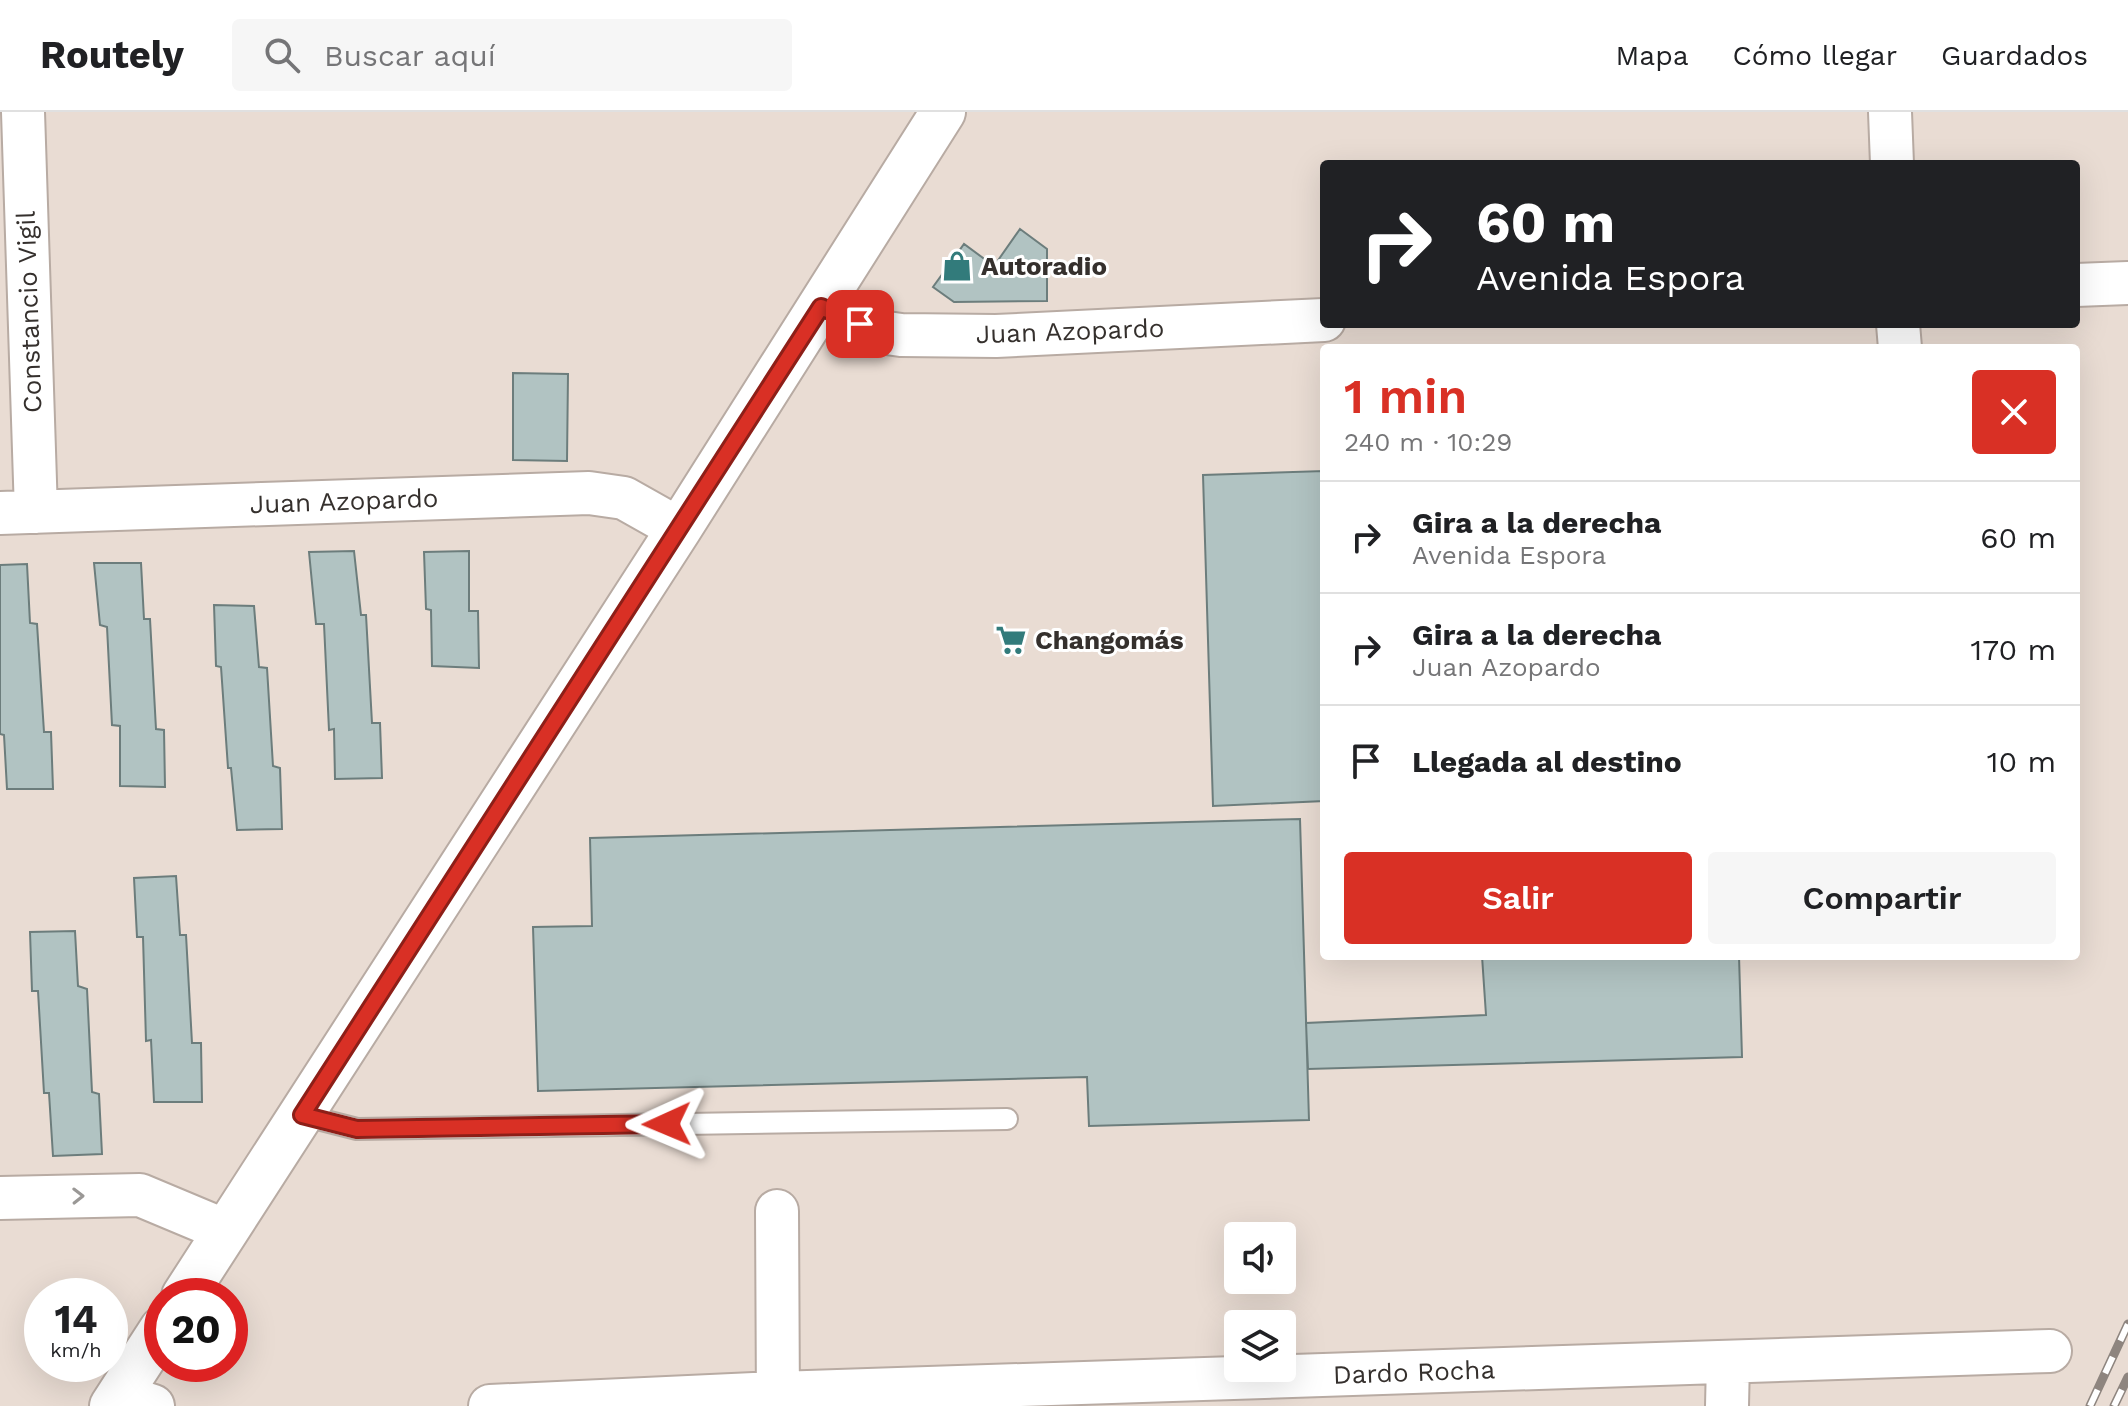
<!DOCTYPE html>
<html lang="es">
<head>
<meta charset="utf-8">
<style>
	:root { --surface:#fff; --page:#f6f6f6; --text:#202124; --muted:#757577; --line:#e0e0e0; --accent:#d93025 }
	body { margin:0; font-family:"Work Sans",sans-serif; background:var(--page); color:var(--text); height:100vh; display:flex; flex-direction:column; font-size:30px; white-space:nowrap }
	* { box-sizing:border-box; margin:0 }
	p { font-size:26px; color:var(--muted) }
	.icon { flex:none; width:44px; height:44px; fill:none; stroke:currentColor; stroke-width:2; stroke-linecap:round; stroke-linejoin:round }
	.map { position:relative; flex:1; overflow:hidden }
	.details { position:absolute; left:1320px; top:232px; width:760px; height:616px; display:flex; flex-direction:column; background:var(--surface); border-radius:8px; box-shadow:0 8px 32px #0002 }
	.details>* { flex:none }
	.hud { position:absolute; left:1320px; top:48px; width:760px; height:168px; border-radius:8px; box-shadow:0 8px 32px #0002; background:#202124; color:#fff; overflow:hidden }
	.tools { position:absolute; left:1224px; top:1110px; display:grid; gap:16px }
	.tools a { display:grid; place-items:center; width:72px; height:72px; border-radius:8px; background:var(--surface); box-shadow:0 8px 32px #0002; font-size:40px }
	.speed { position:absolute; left:24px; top:1166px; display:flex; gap:16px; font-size:40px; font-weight:700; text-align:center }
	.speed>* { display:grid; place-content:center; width:104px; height:104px; border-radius:50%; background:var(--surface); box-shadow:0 8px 32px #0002; line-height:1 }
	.speed small { font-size:20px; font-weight:400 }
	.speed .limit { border:12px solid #d22; background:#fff; color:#111 }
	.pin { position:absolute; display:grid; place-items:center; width:68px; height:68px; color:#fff; margin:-34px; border-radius:16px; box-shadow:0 4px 12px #0006 }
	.me { position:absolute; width:88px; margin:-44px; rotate:269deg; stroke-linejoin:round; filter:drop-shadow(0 0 6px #0008) }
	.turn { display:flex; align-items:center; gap:28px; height:168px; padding:0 24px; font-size:36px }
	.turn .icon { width:104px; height:104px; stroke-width:2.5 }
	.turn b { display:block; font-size:56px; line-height:68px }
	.round { display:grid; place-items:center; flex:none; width:84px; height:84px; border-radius:8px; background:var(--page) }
	.head { display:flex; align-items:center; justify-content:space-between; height:136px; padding:0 24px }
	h1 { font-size:48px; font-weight:600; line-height:60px; color:var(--accent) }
	.primary-button { display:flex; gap:16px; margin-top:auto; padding:16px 24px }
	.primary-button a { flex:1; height:92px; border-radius:8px; background:var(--accent); color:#fff; font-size:32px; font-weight:600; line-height:92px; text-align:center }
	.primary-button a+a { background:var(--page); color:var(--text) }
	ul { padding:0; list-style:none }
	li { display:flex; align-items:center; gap:24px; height:112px; padding:0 24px; border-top:2px solid var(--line) }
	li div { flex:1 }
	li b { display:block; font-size:30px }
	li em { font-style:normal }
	header { display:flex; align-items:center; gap:48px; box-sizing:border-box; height:112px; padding:0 40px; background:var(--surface); border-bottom:2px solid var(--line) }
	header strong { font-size:38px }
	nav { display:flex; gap:44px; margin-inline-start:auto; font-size:28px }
	.search { width:560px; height:72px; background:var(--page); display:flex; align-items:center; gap:20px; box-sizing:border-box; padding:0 28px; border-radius:8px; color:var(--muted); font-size:30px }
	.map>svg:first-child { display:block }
</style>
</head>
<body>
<header>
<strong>Routely</strong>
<div class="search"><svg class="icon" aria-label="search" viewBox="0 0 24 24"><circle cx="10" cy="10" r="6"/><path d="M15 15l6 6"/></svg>Buscar aquí</div>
<nav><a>Mapa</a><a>Cómo llegar</a><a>Guardados</a></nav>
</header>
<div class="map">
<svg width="2128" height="1294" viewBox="0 0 2128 1294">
	<rect width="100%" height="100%" fill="#e9dcd3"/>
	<path fill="#b1c3c2" stroke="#6c7d7c" stroke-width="2" d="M1020,117L1047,137V189L954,190L933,175L964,132L994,154Z
		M513,261L568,262L567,349L513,348Z
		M1324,359V689L1213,694L1203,363Z
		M354,439L361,503H366L372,611H380L382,666L335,667L334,617L329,618L324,512H316L309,440Z
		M469,439V499H478L479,556L432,554L431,498L426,497L424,440Z
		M94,451H141L144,507H150L156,617L164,618L165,675L120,674V614L112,613L107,515L100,513Z
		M27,452L30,511L37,512L44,620H51L53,677H7L4,623L0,622V453Z
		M214,493L254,494L259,555L267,556L273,654L280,656L282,717L237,718L231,656H228L221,555L216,554Z
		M1300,707L1309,1008L1089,1014L1087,965L538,979L533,815L592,814L590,726Z
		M176,764L180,823H186L192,931H201L202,990H154L151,928L146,929L143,825H137L134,766Z
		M75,819L78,874L87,877L92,980L99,982L102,1042L53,1044L49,981H44L38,879H32L30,820Z
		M1482,844H1739L1742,945L1308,957L1306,911L1486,903Z"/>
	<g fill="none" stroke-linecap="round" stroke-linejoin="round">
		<g stroke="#b8aba3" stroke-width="24">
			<path id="lane" d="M302,1003L357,1017L1007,1007"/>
		</g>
		<g stroke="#b8aba3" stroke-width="46">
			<path id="street" d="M23,0L36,400
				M1890,0L1892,52
				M2076,173L2128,171
				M821,195L880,220L901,223L996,224L1324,208
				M1898,212L1900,236
				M0,401L589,381L624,386L679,417
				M0,1086L140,1083L226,1119
				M777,1099L778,1294
				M119,1283L153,1294
				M490,1294L778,1281L2050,1239
				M1727,1294L1728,1250"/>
		</g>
		<g stroke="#b8aba3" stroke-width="48">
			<path id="secondary" d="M184,1184L679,417L943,0
				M112,1294L162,1217"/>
		</g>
		<use href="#lane" stroke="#fff" stroke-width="20"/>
		<use href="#street" stroke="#fff" stroke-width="42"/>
		<use href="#secondary" stroke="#fff" stroke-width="44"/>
		<g stroke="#8e857f" stroke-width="9">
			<path id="rail" d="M2090,1294L2128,1212
				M2114,1294L2128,1265"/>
		</g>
		<use href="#rail" stroke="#fff" stroke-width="6" stroke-dasharray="18" stroke-linecap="butt"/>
	</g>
	<defs><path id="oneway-chevron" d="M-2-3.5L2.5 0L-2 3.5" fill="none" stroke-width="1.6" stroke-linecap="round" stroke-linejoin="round" transform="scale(2)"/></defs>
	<use stroke="#9a9896" href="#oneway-chevron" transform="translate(78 1084) rotate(-1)"/>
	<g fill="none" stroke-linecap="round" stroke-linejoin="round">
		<g stroke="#8d1f18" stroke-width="20">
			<path id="route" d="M667,1012L357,1017L302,1003L821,195L860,212"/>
		</g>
		<use href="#route" stroke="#d93025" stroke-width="14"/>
	</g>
	<defs>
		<g id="shop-bare" transform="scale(2.4)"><path d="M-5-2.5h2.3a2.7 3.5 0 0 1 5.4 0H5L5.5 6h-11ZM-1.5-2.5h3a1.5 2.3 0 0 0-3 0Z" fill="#327b7b" stroke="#fff" stroke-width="2.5" paint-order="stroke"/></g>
		<g id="supermarket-bare" transform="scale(2.4)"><path d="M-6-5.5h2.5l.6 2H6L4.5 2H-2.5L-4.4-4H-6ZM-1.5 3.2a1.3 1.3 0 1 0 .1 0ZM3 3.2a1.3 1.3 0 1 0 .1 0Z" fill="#327b7b" stroke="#fff" stroke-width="2.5" paint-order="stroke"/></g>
	</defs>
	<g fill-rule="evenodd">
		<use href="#shop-bare" x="957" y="154"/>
		<use href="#supermarket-bare" x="1011" y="528"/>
	</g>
	<g text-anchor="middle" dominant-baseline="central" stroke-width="6" stroke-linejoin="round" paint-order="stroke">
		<g font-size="26" font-weight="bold" fill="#35302d" stroke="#fff" text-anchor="start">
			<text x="981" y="154">Autoradio</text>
			<text x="1035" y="528">Changomás</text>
		</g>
		<g font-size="26" fill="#35302d" stroke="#fff">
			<text transform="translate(29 200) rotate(-92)">Constancio Vigil</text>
			<text transform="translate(1070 219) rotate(-2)">Juan Azopardo</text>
			<text transform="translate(344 389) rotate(-2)">Juan Azopardo</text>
			<text transform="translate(1414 1260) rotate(-2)">Dardo Rocha</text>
		</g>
	</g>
</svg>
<div class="tools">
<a><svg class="icon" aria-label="sound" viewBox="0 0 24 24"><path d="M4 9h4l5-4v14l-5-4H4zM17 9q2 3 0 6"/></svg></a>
<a><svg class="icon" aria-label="layers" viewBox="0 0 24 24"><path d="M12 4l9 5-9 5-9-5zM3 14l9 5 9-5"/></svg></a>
</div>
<div class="speed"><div>14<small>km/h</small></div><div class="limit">20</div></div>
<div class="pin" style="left:860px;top:212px;background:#d93025"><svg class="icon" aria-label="arrive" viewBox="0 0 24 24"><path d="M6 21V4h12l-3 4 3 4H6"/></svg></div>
<svg class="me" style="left:667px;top:1012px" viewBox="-20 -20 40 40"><path d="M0-17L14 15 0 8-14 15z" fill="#d93025" stroke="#fff" stroke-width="4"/></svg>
<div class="hud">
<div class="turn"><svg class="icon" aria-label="right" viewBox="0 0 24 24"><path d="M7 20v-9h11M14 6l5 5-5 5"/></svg><div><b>60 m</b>Avenida Espora</div></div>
</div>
<section class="details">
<div class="head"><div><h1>1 min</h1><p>240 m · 10:29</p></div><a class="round" style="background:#d93025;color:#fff"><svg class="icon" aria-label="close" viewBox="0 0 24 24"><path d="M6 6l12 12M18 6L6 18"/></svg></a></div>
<ul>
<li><svg class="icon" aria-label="right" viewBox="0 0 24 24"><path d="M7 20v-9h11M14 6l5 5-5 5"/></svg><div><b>Gira a la derecha</b><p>Avenida Espora</p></div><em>60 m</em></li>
<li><svg class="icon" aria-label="right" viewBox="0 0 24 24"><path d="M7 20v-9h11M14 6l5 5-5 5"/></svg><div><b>Gira a la derecha</b><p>Juan Azopardo</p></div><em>170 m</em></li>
<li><svg class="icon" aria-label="arrive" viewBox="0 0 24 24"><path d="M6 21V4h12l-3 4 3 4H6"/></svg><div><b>Llegada al destino</b></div><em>10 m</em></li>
</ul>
<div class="primary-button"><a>Salir</a><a>Compartir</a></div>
</section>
</div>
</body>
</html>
